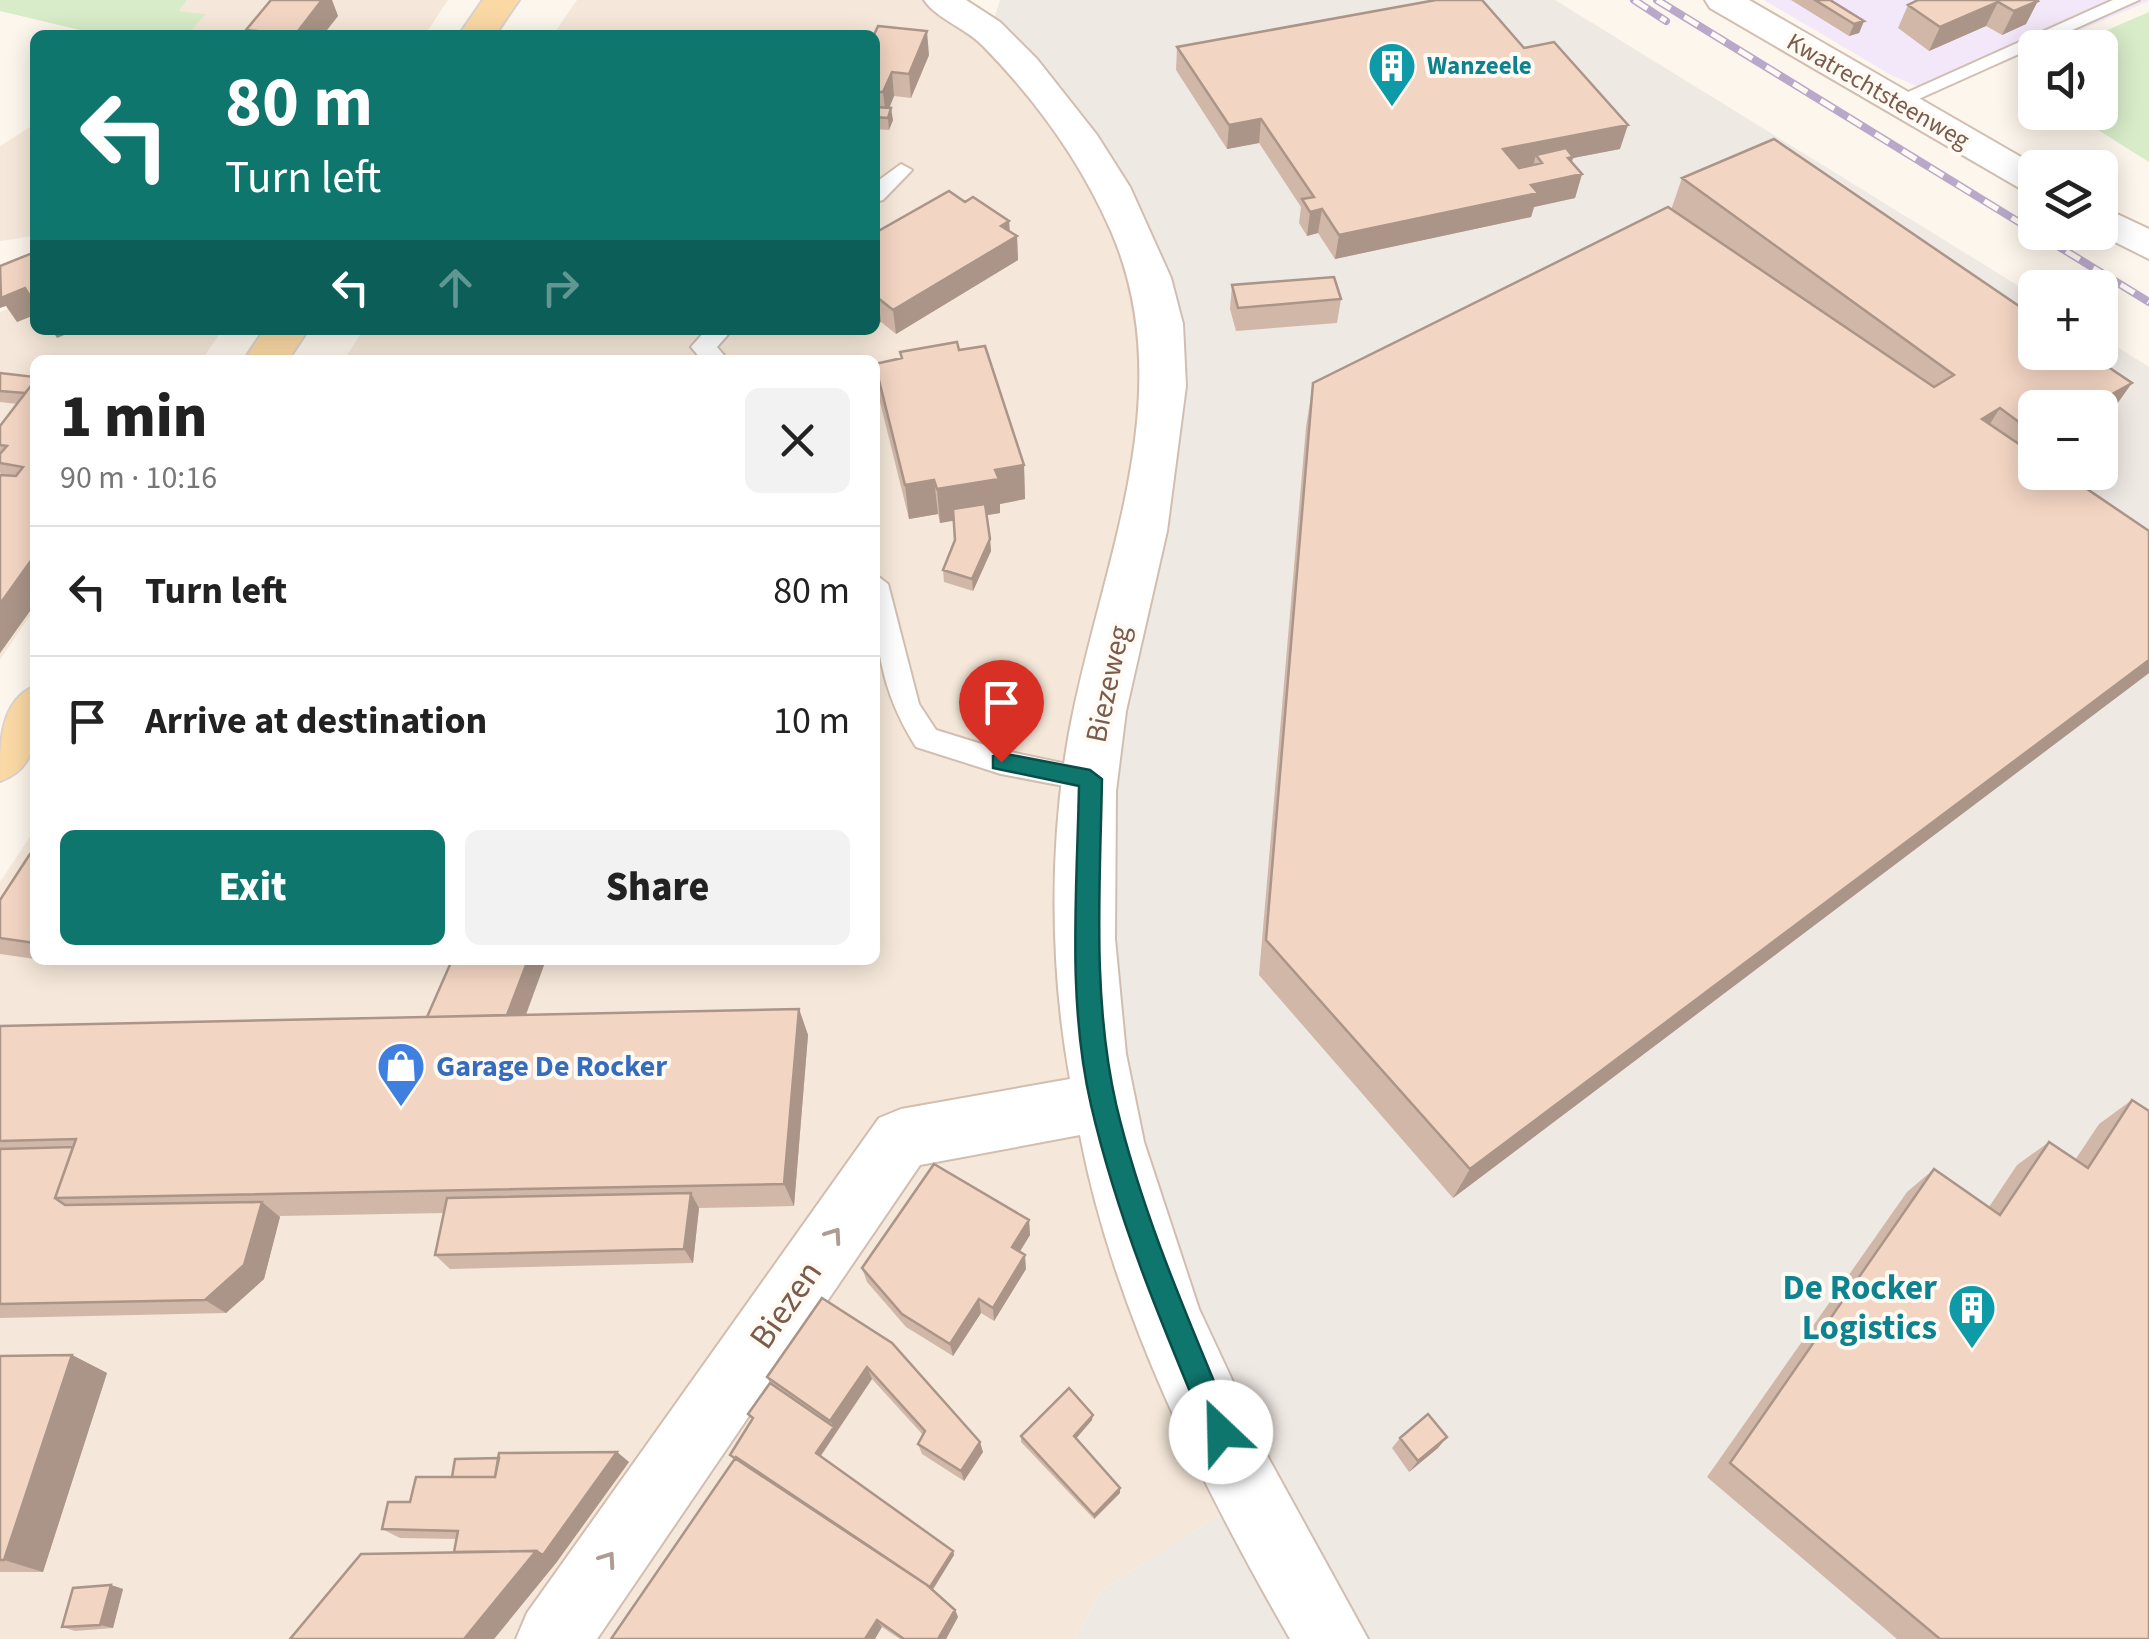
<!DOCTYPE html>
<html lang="en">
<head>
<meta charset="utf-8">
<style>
	:root { --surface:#fff; --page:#f2f2f2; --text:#222; --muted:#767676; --line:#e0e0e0; --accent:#0f766e }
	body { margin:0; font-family:"Source Sans 3",sans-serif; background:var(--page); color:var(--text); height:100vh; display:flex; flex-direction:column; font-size:38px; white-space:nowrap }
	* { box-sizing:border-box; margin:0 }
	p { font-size:32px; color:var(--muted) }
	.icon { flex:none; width:55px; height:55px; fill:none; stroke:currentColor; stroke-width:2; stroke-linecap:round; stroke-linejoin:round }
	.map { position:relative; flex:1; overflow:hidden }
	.drawer { position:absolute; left:30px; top:355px; width:850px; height:610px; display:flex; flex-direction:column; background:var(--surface); border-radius:15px; box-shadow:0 5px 25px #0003 }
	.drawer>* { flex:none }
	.guide { position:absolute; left:30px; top:30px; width:850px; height:305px; border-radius:15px; box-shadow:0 5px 25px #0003; background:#0f766e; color:#fff; overflow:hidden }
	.controls { position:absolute; left:2018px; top:30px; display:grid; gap:20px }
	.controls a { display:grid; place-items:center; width:100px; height:100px; border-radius:15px; background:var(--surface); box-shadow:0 5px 25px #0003; font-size:50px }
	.pin { position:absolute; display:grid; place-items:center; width:85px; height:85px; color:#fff; margin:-102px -42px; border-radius:50% 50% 50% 0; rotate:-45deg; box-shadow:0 0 10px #0007 }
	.pin .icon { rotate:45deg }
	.me { position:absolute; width:110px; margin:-55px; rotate:336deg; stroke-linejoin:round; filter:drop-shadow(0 0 8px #0008) }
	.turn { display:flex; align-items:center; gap:35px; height:210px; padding:0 30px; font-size:45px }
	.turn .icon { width:130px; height:130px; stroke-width:2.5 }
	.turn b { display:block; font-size:70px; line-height:85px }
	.lanes { display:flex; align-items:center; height:95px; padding:0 30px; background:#0003; justify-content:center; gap:50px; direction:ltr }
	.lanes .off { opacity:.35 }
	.round { display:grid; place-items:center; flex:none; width:105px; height:105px; border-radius:15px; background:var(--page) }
	.headline { display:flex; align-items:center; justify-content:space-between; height:170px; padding:0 30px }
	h1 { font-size:60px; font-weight:800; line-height:75px }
	.primary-button { display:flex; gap:20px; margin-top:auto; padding:20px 30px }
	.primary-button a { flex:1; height:115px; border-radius:15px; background:var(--accent); color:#fff; font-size:40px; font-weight:800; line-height:115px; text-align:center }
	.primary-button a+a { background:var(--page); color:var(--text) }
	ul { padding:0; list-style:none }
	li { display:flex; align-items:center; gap:30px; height:130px; padding:0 30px; border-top:2px solid var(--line) }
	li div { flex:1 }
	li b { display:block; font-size:38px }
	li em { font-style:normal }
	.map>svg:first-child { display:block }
</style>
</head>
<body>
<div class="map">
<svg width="2149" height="1639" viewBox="0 0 2149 1639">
	<rect width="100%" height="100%" fill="#fdf6ec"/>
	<path fill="#f5e8da" d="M187,0H448L425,35H187L205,14L178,11Z
		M577,0H942L1063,111L1152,292L1249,1496L1102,1590L1075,1639H0V882L35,829V960H875V360H344L363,330H875V35H553Z
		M35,124V236L0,241V146Z
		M35,297V330H222L202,360H35V608L0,660V312Z"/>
	<path fill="#efe9e4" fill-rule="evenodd" d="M1000,0H1555L2035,296V352H2100V336L2149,367V1639H1075L1102,1590L1249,1496L1087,967L1165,367L1119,201L990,32ZM2035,408H2100V472H2035Z"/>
	<path fill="#f3e8fa" d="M1764,0H2149V1L1933,93L1891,75Z"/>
	<path fill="#d8ecc9" d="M0,0H187L179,11L206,14L187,35H101L0,11Z
		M2149,12V162L2071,113L2100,112V48L2068,47Z"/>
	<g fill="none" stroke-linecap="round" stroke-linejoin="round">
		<g stroke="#d1beb0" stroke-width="4">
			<path id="service" d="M2113,0H2139L1903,106L1896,108L1886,102Z
				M901,164L912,170L883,200L875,202V183Z
				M706,330H732L717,347L728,360H702L691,347Z
				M875,574L888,584L919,704L936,730L1001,750L1100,771L1105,779L1100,787L1090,791L1001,774L916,747C879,688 875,642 875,574Z"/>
		</g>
		<g stroke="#d1beb0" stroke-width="4">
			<path id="minor" d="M924,0H966L1000,22L1037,59L1097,135L1130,187L1171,278L1183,324L1186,386L1167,531L1126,711L1116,791L1115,939L1126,1054L1144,1142L1199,1309L1269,1459L1368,1639H1290C1201,1484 1114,1312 1080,1135L920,1165L597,1639H516L527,1613L879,1118L901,1109L1070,1079C1050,969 1049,844 1069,733C1099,568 1183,397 1111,231C1081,162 1036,100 983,46C966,28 938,20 924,0Z"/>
		</g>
		<g stroke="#d1beb0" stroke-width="4">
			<path id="tertiary" d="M1705,0H1749L2040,168H2035V193L2021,189L1710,8Z
				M2100,206L2149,229V259L2095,232H2100Z"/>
		</g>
		<g stroke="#dad1cd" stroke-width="4">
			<path id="primary" d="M483,0H519L495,35H459Z
				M264,330H308L288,360H244Z
				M35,686C35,725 43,766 0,781C0,742 0,701 35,686Z"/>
		</g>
		<use href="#service" fill="#fff" fill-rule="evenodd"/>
		<use href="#minor" fill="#fff" fill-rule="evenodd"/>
		<use href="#tertiary" fill="#fff" fill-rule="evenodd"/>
		<use href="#primary" fill="#fbd9a5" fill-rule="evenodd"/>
		<g stroke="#b9a8c9" stroke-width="8">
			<path id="rail" d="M1634,0L1666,21
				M1657,0L2149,302"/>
		</g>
		<use href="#rail" stroke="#fffaf3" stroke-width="5" stroke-dasharray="16" stroke-linecap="butt"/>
	</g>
	<path fill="#d1b7a8" d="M271,0H332L338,16L323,35H248L246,30Z
		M1791,0H1830L1864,21L1859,33L1849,36Z
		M2037,0L2026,24L2002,35L1986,26L1929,51L1898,28L1908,5Z
		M875,35L929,55L911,98L894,96L889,108L893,120L889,130L875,129Z
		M1177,47L1524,48L1620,149L1573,158L1571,162L1582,174L1575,198L1534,207L1531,217L1335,259L1318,233L1307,236L1299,223L1301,207L1259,143L1227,149L1176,70Z
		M1682,178L2035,408V472L2149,531V673L1453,1198L1259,975L1306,427L1313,383L1671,210Z
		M965,202L1009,221L1010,232L1017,236L1018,260L896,334L881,322L875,324V233Z
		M1232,285L1341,299L1337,323L1236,331L1230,309Z
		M495,330H527L526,333Z
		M959,350L1024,465L1025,499L1000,504V513L987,515L991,551L973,591L944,582L943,570L955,540L954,520L940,523L938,514L909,519L879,398L875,364L901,359L900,352Z
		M0,373L35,377V604L0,653V475H2L0,472V426L17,404L0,402Z
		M35,855V959L0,954V900Z
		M41,960H77L74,965Z
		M799,1009L808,1035L794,1206L699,1208L693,1263L450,1269L435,1255L444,1213L280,1216L264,1279L226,1313L0,1318V1026Z
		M2132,1100L2149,1639H1897L1707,1477L1907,1192L1934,1169L1989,1207L2017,1165L2049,1142L2075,1160L2099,1124Z
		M1029,1220L1030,1235L1020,1252L1026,1269L994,1321L981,1313L953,1356L906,1327L867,1282L862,1268Z
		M822,1298L983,1452L964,1481L922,1454L918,1444L923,1435L872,1379L821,1456L953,1551L954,1555L933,1590L955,1610L958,1617L946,1639H900L882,1627L730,1455L752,1420L748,1414L770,1383L767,1377Z
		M72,1355L107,1373L43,1572H0V1356Z
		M1092,1420L1076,1438L1120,1488V1493L1094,1519L1021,1442V1436Z
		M1400,1438L1438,1448L1409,1472L1392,1448Z
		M617,1452L629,1462L556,1563L494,1639H290L454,1552L457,1539L400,1538L382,1529L410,1502L452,1477L499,1458Z
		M111,1585L123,1589L113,1628L75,1631L62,1627Z"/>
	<path fill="#aa9588" d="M322,0H332L338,16L323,35H295Z
		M2038,1L2026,24L2002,35L2014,11Z
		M1998,2L1986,26L1929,51L1940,27Z
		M1864,21L1859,33L1849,36L1854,24Z
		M927,31L929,55L911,98L909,74Z
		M892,72L894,96L886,116L883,92Z
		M891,108L893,120L889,130L888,118Z
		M1261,119L1259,143L1227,149L1229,125Z
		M1628,125L1620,149L1573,158L1567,178L1582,174L1575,198L1534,207L1531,217L1335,259L1339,235L1531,185L1542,163L1536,155L1533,166L1497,173L1503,149Z
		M1322,209L1318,233L1307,236L1310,212Z
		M1009,221L1010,241L1017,236L1018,260L896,334L893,310Z
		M25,288L35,303V315L17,322L6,306L0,308V296Z
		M878,298L881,322L875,324V299Z
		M52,330H76L57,338Z
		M2132,383L2100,428V408H2087Z
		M2000,408L1972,452L1982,419Z
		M2035,436V463L2007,478Z
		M1024,465L1025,499L1000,504V513L940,523L937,489L995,470Z
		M934,480L938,514L909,519L905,485Z
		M990,539L991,551L973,591L972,579Z
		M35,555V604L0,653V604Z
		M2149,660V673L1453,1198L1470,1169Z
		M528,960H546L516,1042L504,1024Z
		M799,1009L808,1035L794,1206L784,1184Z
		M691,1193L699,1208L693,1263L684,1249Z
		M262,1202L280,1217L264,1279L226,1313L205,1300Z
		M1029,1220L1030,1235L1013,1262L1012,1247Z
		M1025,1255L1026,1269L994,1321L993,1308Z
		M979,1299L981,1313L953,1356L950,1344Z
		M72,1355L107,1373L43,1572L4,1560Z
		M867,1367L872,1379L819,1458L816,1453L834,1427L830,1421Z
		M1093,1415L1092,1420L1074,1441V1436Z
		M1447,1437L1438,1448L1409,1472L1418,1461Z
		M980,1442L983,1452L964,1481L961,1471Z
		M617,1452L629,1462L556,1563L494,1639H464Z
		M1120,1488V1493L1094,1519V1515Z
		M953,1551L954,1555L931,1592L929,1588Z
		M111,1585L123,1589L113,1628L100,1625Z
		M955,1610L958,1617L946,1639H938Z
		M877,1620L882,1627L875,1639H865Z"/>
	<path fill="#f3d5c3" stroke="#aa9588" stroke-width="2.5" d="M271,0H322L295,35L246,30Z
		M1436,0H1482L1524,48L1554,42L1628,125L1503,149L1519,168L1542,163L1536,155L1566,148L1573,157L1568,158L1582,174L1531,185L1538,193L1339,235L1322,209L1310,212L1302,199L1314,197L1261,119L1229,125L1177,47Z
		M1815,0H1830L1864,21L1854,24Z
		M1918,0H2037L2038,1L2014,11L1998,2L1940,27L1908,5Z
		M878,26L927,31L909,74L892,72L883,92H875L874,35Z
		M875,107L891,108L888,118L875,117Z
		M1774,139L2035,317V352H2086L2132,383L2087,408H2035V434L2000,408L1982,419L2035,455V472H2062L2149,531V660L1470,1169L1266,940L1313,383L1668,207L1934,387L1954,375L1682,178Z
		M949,191L965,202L973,197L1009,221L1001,226L1017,236L893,310L878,298L875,299V233Z
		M35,252V304L25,288L1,298L0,266Z
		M1334,277L1341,299L1238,308L1232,285Z
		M957,342L959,350L985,346L1024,465L995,470L999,479L937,489L934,480L905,485L875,364L902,358L900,352Z
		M0,373L35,377V381L25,393L0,391Z
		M33,383H35V555L0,604V475L16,476L23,467L0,463V454L7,446L0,445V426Z
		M985,504L990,539L972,579L943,570L955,540L953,509Z
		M30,854L35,855V943L0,938V900Z
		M452,960H528L507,1015L427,1017Z
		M799,1009L784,1184L55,1198L76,1139L0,1141V1026Z
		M2132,1100L2149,1111V1639H1940L1730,1463L1934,1169L2000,1215L2049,1142L2088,1168Z
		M73,1147L55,1198L65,1205L262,1202L244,1265L205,1300L0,1304V1149Z
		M934,1164L1029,1220L1012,1247L1025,1255L993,1308L979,1299L950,1344L902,1314L862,1268Z
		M691,1193L684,1249L435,1255L447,1198Z
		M822,1298L892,1343L980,1442L961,1471L918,1444L925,1431L867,1367L830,1421L767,1377Z
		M72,1355L4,1560H0V1356Z
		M770,1383L834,1427L816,1453L953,1551L930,1587L730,1455L753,1418L748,1414Z
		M1069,1388L1093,1415L1074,1436L1120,1488L1094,1515L1021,1436Z
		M1428,1414L1447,1437L1418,1461L1400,1438Z
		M617,1452L543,1555L536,1551L454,1552L458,1531L382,1529L388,1502H410L416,1477H495L499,1453Z
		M736,1457L927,1585L955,1610L938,1639H904L877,1620L865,1639H611Z
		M499,1458L495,1477H452L455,1459Z
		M536,1551L464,1639H290L361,1554Z
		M111,1585L100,1625L62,1627L73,1588Z"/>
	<defs><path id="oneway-chevron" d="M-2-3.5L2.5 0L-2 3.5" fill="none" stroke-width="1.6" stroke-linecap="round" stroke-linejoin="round" transform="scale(2.5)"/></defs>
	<g stroke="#af9d94">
		<use href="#oneway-chevron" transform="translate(834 1235) rotate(-55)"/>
		<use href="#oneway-chevron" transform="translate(608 1559) rotate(-55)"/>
	</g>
	<path fill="#0f766e" stroke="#0a4d48" stroke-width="2.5" d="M1001,753L1090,770L1102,779C1100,886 1092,998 1116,1104C1143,1218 1191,1325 1235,1432L1231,1442L1221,1446L1211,1442C1165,1332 1118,1222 1091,1105C1067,1001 1077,891 1079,786L993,768V756Z"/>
	<defs>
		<g id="building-pin" transform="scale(2.5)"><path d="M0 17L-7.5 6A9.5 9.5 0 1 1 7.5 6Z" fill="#0f9aa8" stroke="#fffaf3"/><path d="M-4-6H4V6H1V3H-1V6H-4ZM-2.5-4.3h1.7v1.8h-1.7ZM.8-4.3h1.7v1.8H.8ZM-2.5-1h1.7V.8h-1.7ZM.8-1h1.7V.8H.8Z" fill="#fff"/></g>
		<g id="shop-pin" transform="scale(2.5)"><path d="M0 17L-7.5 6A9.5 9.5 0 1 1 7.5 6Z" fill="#3f7fe0" stroke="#fffaf3"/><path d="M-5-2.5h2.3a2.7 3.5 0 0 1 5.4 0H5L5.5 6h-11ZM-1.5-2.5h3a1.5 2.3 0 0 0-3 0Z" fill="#fff"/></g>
	</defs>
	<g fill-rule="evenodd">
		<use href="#building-pin" x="1392" y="66"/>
		<use href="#shop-pin" x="401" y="1066"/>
		<use href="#building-pin" x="1972" y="1308"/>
	</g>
	<g text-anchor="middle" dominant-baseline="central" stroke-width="8" stroke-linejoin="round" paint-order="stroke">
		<g font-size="25" font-weight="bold" fill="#0d838f" stroke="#fffaf3" text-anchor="start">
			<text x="1427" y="66">Wanzeele</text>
		</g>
		<g font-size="25" fill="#7a5c4d" stroke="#fffaf3">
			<text transform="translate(1878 91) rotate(30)">Kwatrechtsteenweg</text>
		</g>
		<g font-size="30" fill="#7a5c4d" stroke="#fffaf3">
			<text transform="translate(1108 684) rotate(-78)">Biezeweg</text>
		</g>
		<g font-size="30" font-weight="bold" fill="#366cbe" stroke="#fffaf3" text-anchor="start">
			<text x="436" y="1066">Garage De Rocker</text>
		</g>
		<g font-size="35" font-weight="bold" fill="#0d838f" stroke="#fffaf3" text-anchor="end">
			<text x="1937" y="1288">De Rocker<tspan x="1937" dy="40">Logistics</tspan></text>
		</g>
		<g font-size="35" fill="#7a5c4d" stroke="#fffaf3">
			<text transform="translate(786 1305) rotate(-55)">Biezen</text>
		</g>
	</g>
</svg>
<div class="controls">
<a><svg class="icon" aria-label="sound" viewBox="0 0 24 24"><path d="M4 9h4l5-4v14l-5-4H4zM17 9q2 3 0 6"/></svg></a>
<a><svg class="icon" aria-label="layers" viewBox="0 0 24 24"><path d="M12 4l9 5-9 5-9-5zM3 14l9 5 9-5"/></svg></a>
<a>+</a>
<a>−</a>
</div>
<div class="pin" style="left:1001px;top:762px;background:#d93025"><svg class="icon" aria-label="arrive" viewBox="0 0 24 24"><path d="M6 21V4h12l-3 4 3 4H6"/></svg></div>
<svg class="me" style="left:1221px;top:1432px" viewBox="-20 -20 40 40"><circle r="19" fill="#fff"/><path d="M0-13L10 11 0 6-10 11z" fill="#0f766e"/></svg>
<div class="guide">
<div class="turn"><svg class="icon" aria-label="left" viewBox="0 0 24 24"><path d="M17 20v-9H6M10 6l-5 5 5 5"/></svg><div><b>80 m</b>Turn left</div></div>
<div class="lanes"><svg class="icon" aria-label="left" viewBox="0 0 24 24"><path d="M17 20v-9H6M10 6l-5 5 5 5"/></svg><svg class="icon off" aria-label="ahead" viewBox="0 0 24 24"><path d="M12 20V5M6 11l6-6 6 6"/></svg><svg class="icon off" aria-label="right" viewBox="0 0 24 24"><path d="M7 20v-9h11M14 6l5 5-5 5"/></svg></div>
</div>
<section class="drawer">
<div class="headline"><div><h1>1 min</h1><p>90 m · 10:16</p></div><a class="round"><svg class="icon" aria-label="close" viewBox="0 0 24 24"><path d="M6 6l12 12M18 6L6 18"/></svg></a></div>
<ul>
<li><svg class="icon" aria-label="left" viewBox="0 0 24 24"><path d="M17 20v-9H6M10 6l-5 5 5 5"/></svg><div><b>Turn left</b></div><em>80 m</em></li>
<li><svg class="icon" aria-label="arrive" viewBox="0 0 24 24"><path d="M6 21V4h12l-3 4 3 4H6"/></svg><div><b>Arrive at destination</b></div><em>10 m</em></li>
</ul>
<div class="primary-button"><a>Exit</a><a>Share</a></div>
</section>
</div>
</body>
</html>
